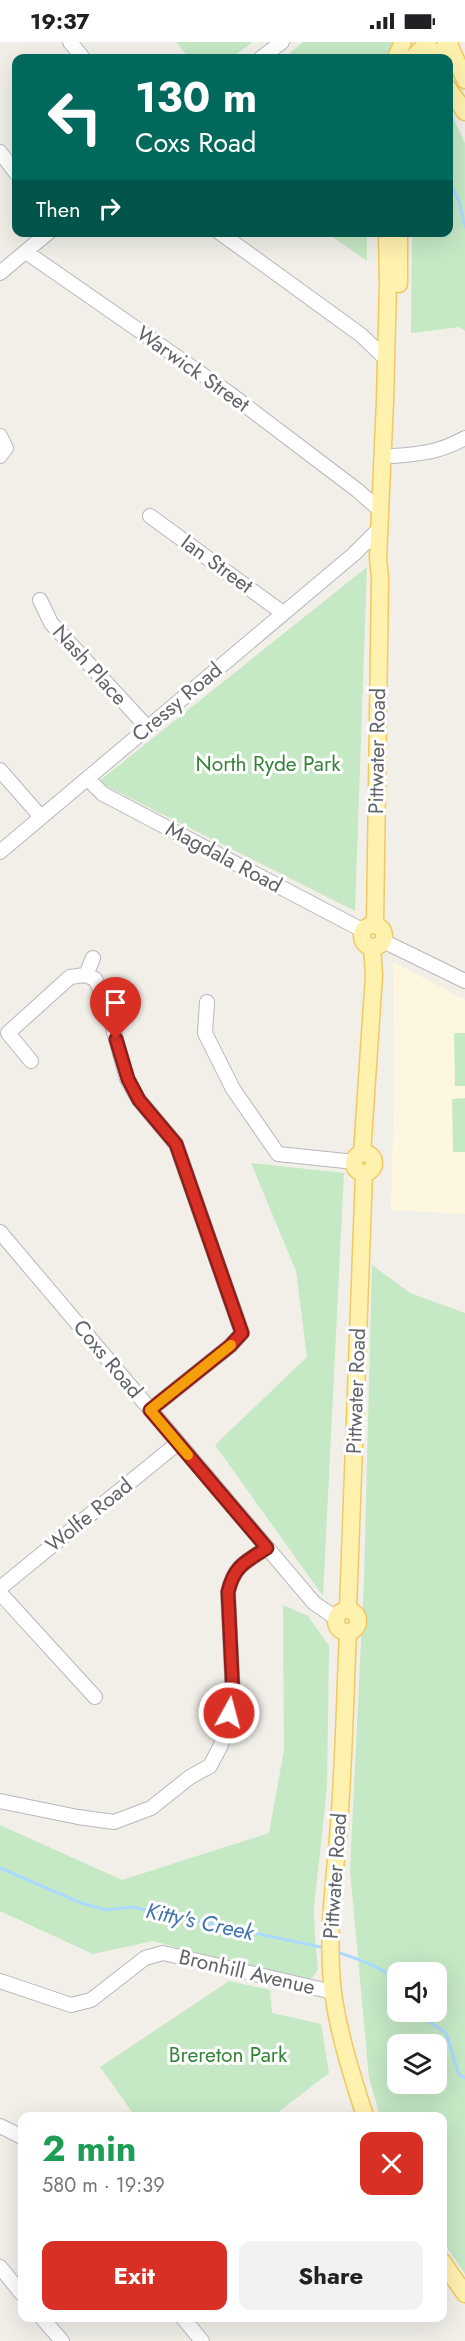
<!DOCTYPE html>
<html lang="en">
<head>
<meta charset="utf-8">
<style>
	:root { --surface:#fff; --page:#f2f2f2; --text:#202124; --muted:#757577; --accent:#d93025 }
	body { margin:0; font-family:Jost,sans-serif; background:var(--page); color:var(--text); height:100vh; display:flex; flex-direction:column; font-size:22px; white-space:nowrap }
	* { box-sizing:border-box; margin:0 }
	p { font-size:20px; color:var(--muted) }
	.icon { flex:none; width:33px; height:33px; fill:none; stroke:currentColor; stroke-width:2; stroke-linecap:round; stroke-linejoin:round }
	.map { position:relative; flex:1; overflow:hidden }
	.side { position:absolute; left:18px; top:2070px; width:429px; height:210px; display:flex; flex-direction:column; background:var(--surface); border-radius:12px; box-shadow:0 6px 24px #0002 }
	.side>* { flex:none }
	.banner { position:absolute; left:12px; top:12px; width:441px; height:183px; border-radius:12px; box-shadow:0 6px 24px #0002; background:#00695c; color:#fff; overflow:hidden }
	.tools { position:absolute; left:387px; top:1920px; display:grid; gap:12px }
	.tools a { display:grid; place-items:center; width:60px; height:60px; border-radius:12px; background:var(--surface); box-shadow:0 6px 24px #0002; font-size:30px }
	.pin { position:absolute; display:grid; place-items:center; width:51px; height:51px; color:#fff; margin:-62px -26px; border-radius:50% 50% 50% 0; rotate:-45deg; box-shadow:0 0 6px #0007 }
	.pin .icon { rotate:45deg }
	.me { position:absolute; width:66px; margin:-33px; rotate:7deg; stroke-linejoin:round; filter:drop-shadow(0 0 4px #0008) }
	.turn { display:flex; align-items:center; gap:21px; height:126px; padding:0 24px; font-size:27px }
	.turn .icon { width:78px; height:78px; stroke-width:2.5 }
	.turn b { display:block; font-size:42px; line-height:51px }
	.then { display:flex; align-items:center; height:57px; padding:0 24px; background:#0003; gap:12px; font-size:22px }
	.round { display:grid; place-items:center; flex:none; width:63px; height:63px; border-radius:12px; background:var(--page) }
	.summary { display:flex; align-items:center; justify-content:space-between; height:102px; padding:0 24px }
	h1 { font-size:36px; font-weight:700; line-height:45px; color:#1e9e55 }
	.button { display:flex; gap:12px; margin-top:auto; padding:12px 24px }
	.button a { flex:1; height:69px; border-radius:12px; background:var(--accent); color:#fff; font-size:24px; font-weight:700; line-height:69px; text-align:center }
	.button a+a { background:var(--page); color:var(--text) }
	.status { display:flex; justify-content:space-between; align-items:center; height:42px; padding:0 30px; background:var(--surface); direction:ltr }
	.status svg { height:16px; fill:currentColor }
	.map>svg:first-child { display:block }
</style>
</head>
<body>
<div class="status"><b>19:37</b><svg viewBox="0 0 49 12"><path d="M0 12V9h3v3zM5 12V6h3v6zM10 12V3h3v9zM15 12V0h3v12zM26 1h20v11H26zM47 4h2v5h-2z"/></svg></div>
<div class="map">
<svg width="465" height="2299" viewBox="0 0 465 2299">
	<rect width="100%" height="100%" fill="#f1efe8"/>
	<path fill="#fef7e0" d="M393,920L465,958V1172L391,1168L394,1050Z"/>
	<path fill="#c5e8c5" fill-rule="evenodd" d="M176,0H253L231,16H189Z
		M303,0H396L390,16H284Z
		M449,70L452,73L465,101V289L459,285L411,291L412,191L448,190Z
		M327,191H367V219Z
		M367,525L355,869L98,740Z
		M454,991H465V1044H455Z
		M465,1056V1110H453L452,1057Z
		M251,1121L344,1131L323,1554L215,1403L307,1315L296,1229Z
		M372,1223L410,1251L465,1271V2232L443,2200L442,2074H380L369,2036L350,1828L364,1539ZM398,1930H436V1970H398ZM436,2002V2042H398V2002Z
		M283,1563L308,1574L329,1604L327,1745L314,1865L315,1897L318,1928L312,1936L302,1939L153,1899L93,1912L0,1869V1783L122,1838L269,1791L284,1708Z
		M229,1939L270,1948L272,1971L321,1982L329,2031L273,2074H135L100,2025Z"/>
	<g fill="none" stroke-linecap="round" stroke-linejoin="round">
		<path stroke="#aadaff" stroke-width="3" d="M448,136L459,159L465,185
			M0,1826L81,1861L106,1868L132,1865L325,1906
			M337,1910C357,1917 384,1924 398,1942
			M417,1970L420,1974L446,1991L459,2033L465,2036"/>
		<g stroke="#b5b8bc" stroke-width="16">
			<path id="minor" d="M70,0L83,16
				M261,16L282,0
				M0,110L16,131
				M219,190L361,293L386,317
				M26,210L229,351L357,448L381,469
				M0,231L49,190
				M0,394L6,406L0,414
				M393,414C421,412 440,410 465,396
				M150,474L283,571
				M40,558L51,581L147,685
				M0,728L41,775
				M88,737L103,752L364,889
				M0,810L354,512L380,486
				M383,899L465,939
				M86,933L93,916
				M207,960L205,991L233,1047L278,1112L355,1120
				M31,1019L8,991L70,935L85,933L95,937L105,957L127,1037L139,1058L176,1102L242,1291L230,1304L150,1368
				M0,1190L314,1561L336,1576
				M0,1546L178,1401
				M0,1551L95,1655
				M0,1759L78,1775L114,1780L151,1766L190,1735L210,1724L221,1703L233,1655L228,1550C234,1524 245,1520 267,1506
				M0,1939L71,1963L91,1958L145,1916L163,1911L333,1950
				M0,2084L22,2095
				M0,2225L22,2252
				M42,2276L62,2299
				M183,2276L202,2299"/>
		</g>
		<g stroke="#f2c960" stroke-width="19">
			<path id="major" d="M448,0L465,38
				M396,16L403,0
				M413,16L428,0
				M434,16L450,0
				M448,46L465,70
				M399,190V242
				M375,883L380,536L378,516L385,359L388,242L387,190
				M362 894a11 11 0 1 1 22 0a11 11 0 1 1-22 0Z
				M354 1121a10 10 0 1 1 20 0a10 10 0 1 1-20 0Z
				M362,1112L374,933L372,905
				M348,1567L364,1131
				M336 1579a11 11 0 1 1 22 0a11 11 0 1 1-22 0Z
				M348,1590C345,1654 344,1718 339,1782C335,1839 326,1893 333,1951C339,1993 352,2034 365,2074
				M442,2219L465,2252"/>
		</g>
		<use href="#minor" stroke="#fff" stroke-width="14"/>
		<use href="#major" stroke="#fff2af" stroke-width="16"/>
	</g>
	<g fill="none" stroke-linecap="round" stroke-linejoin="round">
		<g stroke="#8d1f18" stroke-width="15">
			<path id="route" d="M116,997L128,1037L139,1058L176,1102L242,1291L230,1304L150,1368L267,1506C245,1520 234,1524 228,1550L233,1654L229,1671"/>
		</g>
		<use href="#route" stroke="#d93025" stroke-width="10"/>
		<path stroke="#f59e0b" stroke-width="10" d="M188,1413L150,1368L231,1303"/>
	</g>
	<g text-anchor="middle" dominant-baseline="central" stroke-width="6" stroke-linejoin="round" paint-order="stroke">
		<g font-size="21" fill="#5f6368" stroke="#fff">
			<text transform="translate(193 327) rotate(35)">Warwick Street</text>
			<text transform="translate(217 522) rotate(36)">Ian Street</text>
			<text transform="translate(90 623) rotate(48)">Nash Place</text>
			<text transform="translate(177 660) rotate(-40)">Cressy Road</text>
			<text transform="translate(377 709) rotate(-89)">Pittwater Road</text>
			<text transform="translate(224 815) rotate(28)">Magdala Road</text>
			<text transform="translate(108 1317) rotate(50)">Coxs Road</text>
			<text transform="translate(356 1349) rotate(-88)">Pittwater Road</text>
			<text transform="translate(89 1473) rotate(-39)">Wolfe Road</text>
			<text transform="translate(335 1834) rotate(-86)">Pittwater Road</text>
			<text transform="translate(247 1930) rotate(13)">Bronhill Avenue</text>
		</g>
		<g font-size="21" fill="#348238" stroke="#fff">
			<text x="268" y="722">North Ryde Park</text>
			<text x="228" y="2013">Brereton Park</text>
		</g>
		<g font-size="22" font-style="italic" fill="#4174aa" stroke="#fff">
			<text transform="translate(200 1879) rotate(12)">Kitty's Creek</text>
		</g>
	</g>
</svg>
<div class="tools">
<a><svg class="icon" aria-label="sound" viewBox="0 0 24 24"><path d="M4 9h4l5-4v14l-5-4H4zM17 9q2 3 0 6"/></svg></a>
<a><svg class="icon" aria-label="layers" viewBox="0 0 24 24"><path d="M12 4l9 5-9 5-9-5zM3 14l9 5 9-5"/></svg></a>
</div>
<div class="pin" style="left:116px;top:997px;background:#d93025"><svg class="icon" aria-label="arrive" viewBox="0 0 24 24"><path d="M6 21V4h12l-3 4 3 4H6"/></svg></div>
<svg class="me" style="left:229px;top:1671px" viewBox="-20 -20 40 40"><circle r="17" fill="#d93025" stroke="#fff" stroke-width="3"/><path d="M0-11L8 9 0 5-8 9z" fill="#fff"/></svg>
<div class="banner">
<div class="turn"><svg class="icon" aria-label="left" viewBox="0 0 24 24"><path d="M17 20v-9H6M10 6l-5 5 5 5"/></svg><div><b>130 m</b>Coxs Road</div></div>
<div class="then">Then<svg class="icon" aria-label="right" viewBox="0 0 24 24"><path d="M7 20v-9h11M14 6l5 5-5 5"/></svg></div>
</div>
<section class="side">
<div class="summary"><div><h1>2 min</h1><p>580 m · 19:39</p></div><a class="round" style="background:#d93025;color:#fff"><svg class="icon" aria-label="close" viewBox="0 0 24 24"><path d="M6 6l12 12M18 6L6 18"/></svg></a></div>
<div class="button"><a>Exit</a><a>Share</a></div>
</section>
</div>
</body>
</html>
